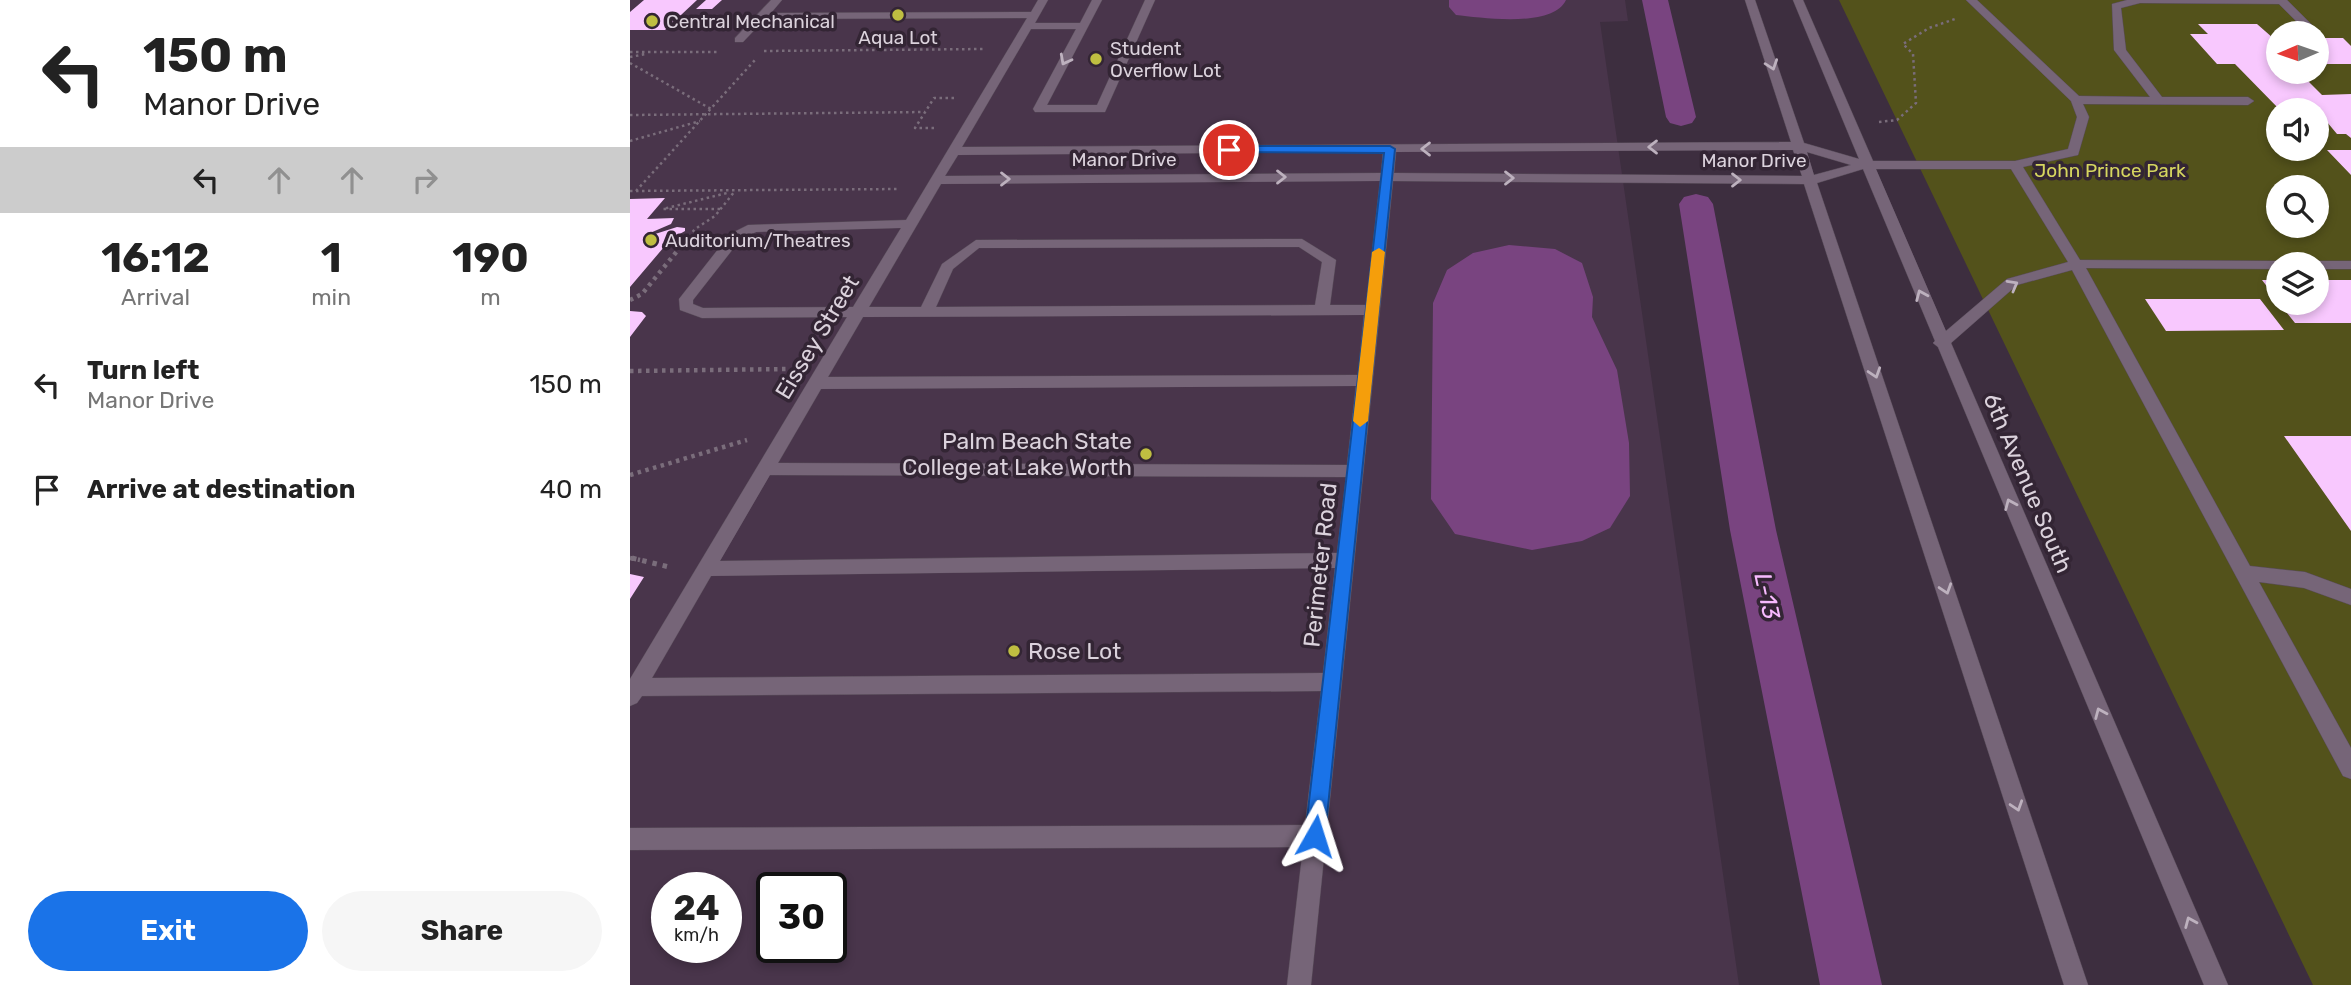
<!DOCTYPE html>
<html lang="en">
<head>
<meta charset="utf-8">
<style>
	:root { --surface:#fff; --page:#f6f6f6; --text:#222; --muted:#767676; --accent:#1a73e8 }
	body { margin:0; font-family:Rubik,sans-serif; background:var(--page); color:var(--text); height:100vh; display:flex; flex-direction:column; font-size:26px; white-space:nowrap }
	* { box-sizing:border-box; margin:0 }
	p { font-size:23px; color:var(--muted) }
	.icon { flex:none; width:38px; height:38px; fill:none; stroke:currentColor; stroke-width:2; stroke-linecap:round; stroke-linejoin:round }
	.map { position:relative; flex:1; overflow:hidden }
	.side { display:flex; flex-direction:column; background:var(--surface); width:630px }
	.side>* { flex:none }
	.banner { background:#fff; color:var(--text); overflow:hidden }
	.needle { width:46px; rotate:268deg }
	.controls { position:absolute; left:1636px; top:21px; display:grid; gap:14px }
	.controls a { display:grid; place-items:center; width:63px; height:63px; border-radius:50%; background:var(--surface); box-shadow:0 4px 10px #0003; font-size:35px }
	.speed { position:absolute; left:21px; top:872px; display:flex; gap:14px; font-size:35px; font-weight:700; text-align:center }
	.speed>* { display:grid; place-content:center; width:91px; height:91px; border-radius:50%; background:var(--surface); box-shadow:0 4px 10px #0003; line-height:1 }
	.speed small { font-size:18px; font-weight:400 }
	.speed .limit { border:4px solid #111; border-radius:10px; background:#fff; color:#111 }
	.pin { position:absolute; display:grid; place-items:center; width:60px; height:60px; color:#fff; margin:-30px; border:4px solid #fff; border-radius:50%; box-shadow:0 2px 7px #0007 }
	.me { position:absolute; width:77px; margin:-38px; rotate:6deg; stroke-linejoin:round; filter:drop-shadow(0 0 5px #0008) }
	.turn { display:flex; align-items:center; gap:24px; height:147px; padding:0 28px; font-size:32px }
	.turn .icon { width:91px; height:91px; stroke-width:2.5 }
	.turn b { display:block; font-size:49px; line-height:60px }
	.lanes { display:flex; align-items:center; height:66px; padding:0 28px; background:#0003; justify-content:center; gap:35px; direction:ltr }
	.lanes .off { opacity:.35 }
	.eta { display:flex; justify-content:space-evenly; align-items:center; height:119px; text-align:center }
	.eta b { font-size:42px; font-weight:700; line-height:49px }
	.button { display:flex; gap:14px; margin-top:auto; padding:14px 28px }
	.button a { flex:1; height:80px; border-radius:42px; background:var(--accent); color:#fff; font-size:28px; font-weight:700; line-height:80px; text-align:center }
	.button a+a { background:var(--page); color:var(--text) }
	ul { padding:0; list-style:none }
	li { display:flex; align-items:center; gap:21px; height:105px; padding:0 28px }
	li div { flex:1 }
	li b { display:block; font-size:26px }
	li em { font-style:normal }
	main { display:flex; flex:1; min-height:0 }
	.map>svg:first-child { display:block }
</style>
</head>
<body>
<main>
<section class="side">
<div class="banner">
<div class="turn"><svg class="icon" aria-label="left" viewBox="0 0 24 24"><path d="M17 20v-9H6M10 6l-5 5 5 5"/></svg><div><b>150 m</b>Manor Drive</div></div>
<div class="lanes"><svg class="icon" aria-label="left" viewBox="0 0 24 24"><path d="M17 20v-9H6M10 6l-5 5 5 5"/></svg><svg class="icon off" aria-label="ahead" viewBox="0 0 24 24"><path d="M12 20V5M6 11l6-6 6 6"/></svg><svg class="icon off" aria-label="ahead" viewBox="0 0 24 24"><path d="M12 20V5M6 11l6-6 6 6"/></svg><svg class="icon off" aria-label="right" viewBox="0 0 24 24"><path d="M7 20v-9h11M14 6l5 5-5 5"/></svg></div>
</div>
<div class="eta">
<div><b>16:12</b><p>Arrival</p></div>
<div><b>1</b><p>min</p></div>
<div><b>190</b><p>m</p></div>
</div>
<ul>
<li><svg class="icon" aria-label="left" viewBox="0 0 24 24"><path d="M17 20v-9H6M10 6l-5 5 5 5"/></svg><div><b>Turn left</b><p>Manor Drive</p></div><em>150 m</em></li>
<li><svg class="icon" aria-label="arrive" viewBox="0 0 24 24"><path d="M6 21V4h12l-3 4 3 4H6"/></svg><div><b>Arrive at destination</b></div><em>40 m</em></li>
</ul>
<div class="button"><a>Exit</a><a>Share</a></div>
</section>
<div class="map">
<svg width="1721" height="985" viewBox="0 0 1721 985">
	<rect width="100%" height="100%" fill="#3d2e3f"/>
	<path fill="#49354b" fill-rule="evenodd" d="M0,0H995L998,21L970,22L1109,985H0ZM37,887H96V947H37ZM142,887H201V947H142Z"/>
	<path fill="#53521b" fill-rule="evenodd" d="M1209,0H1721V985H1683ZM1648,33H1687V72H1648ZM1648,110H1687V149H1648ZM1648,187H1687V226H1648ZM1648,264H1687V303H1648Z"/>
	<path fill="#794480" d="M819,0H936C923,28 853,18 826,15L819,7Z
		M879,245L925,249L952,263L963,297L962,317L987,370L999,443L1000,496L980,528L952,541L902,550L825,534L801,499L803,303L817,270L843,253Z"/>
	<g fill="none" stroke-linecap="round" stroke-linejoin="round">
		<path fill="#794480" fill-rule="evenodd" d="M1012,0H1038L1066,117L1062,123L1051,126L1040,123L1036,117Z
			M1066,194L1078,197L1083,204L1146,530L1252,985H1190L1100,530L1049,204L1054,197Z"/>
	</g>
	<path fill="#f8c8fe" d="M14,0H67L35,30H0V12Z
		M76,0H92L82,9H66Z
		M1568,24H1627L1643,38H1648V72H1669L1692,95L1721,94V138L1716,134H1707L1687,110H1650L1605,64H1587L1560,34H1578Z
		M1687,38H1713L1721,46V64H1687Z
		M1697,150H1721V175Z
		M35,198L17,219L44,218L41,224L20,233L22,235L47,227L55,228V231L32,244L34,247L0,287V199Z
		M1632,280H1648V301Z
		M1687,280H1721V323H1665L1649,303H1687Z
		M1515,299H1630L1654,330L1536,331Z
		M0,311L12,312L16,316L0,337Z
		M1654,436H1721V531Z
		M0,574L14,577L0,599Z"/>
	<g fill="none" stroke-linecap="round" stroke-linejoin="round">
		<g stroke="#574b58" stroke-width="1">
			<path id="minor" d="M141,0H152L141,13L401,12L408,0H418L405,23H450L462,0H472L417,105H467L515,0H525L475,112H405L403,109L446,29H401L332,147L1161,142L1115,0H1125L1174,143L1229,159L1163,0H1173L1243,161H1385L1438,149L1447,117L1441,101L1336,0H1347L1449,96L1520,97L1484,50L1482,4L1497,0H1657L1688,31V35L1678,33L1649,4L1510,3L1491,8L1496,50L1532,97H1618L1624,101L1618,105L1453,104L1459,117L1448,155L1393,167L1450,260L1648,261L1655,264H1648V269L1456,268L1620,566L1675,572L1721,589V605L1674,588L1629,582L1721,748V779L1713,776L1442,270L1387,285L1321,343L1598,985H1574L1308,347L1303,343L1305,341L1233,169L1187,183L1458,985H1434L1174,184L763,181L681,985H657L673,847L0,850V828L675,825L691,691L12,696L7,703L0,706V679L217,317L72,318L50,310L49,299L100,234L118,225L276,220L397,18L135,19L113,42H105V38ZM1163,150L1172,176L764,173L766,152ZM753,152L751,173L315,176L328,155ZM1177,152L1221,165L1184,175ZM1246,169H1381L1438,262L1377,279L1316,331ZM750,181L736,305H700L706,260L672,239L346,240L312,264L291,307H239L311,184ZM271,228L223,307L73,308L63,304V300L110,240L126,232ZM669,247L692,262L685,305L306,307L323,269L349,248ZM734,315L728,375L198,377L233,317ZM726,386L717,465L148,463L191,389ZM140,475L716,477L707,553L90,561ZM705,568L693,673L22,678L81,576Z
				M1687,261H1721V269H1687V264H1680Z"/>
		</g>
		<path stroke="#7a6d7b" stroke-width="2.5" stroke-dasharray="2.5 3.5" stroke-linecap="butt" d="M134,51L353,49
			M0,52H87
			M0,57L16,54
			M0,63L81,109
			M0,115L295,112
			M1249,122L1267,120L1286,103L1283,54L1273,44L1299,28L1325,19
			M304,128H285L304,98H325
			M0,141L70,121
			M0,191L269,189
			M6,191L125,60
			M90,209H33L97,193
			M55,241L65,229L85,216L105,191"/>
		<path stroke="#7a6d7b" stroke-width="4.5" stroke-dasharray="3.5 4.5" stroke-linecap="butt" d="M0,300L12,294L57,239
			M0,371L160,369
			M0,475L117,440
			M0,558L10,560"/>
		<path stroke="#7a6d7b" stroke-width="5" stroke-dasharray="4.5 6" stroke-linecap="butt" d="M2,558L39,567"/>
		<use href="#minor" fill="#766578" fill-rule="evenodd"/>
	</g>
	<defs><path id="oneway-chevron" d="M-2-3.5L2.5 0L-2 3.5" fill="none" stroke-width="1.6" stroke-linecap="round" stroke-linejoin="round" transform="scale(1.75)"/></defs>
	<g stroke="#bdb1be">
		<use href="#oneway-chevron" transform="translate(435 60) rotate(118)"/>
		<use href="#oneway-chevron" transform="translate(1142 65) rotate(71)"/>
		<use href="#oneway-chevron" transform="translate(1023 147) rotate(180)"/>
		<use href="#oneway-chevron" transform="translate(796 149) rotate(180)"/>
		<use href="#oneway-chevron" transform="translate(651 177)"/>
		<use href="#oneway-chevron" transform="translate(879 178)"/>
		<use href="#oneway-chevron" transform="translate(375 179)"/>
		<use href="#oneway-chevron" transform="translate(1106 180)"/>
		<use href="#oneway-chevron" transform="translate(1383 285) rotate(-29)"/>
		<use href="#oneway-chevron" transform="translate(1291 295) rotate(-113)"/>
		<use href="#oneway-chevron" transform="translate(1245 373) rotate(72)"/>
		<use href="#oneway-chevron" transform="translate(1380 504) rotate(-113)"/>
		<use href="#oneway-chevron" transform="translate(1316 589) rotate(72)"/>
		<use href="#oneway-chevron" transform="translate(1470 713) rotate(-113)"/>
		<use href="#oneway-chevron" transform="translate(1387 806) rotate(72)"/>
		<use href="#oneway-chevron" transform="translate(1560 922) rotate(-113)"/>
	</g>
	<path fill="#1a73e8" stroke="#114b97" stroke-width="2" d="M599,146H760L765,149L695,836L692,843L685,846L678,843L675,836L754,153L595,152V147Z"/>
	<path fill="#f59e0b" d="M749,248L755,252L738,421L730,427L723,421L742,252Z"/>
	<g fill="#bfbe41" stroke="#332534" stroke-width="2.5">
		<circle cx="268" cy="15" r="7"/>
		<circle cx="22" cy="21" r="7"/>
		<circle cx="466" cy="59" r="7"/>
		<circle cx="21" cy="240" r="7"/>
		<circle cx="516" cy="454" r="7"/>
		<circle cx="384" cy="651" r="7"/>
	</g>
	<g text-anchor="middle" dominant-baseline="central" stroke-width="7" stroke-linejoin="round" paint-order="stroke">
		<g font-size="19" fill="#dbd2dc" stroke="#332534" text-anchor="start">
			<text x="36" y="21">Central Mechanical</text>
			<text x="268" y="37" text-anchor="middle">Aqua Lot</text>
			<text x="480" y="48">Student<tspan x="480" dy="22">Overflow Lot</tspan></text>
			<text x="35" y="240">Auditorium/Theatres</text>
		</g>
		<g font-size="19" fill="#dbd2dc" stroke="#332534">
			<text x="494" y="159">Manor Drive</text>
			<text x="1124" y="160">Manor Drive</text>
		</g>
		<g font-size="19" fill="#d6d65f" stroke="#332534">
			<text x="1480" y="170">John Prince Park</text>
		</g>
		<g font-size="23" fill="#dbd2dc" stroke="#332534">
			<text transform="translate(187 337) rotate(-59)">Eissey Street</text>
			<text transform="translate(1398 483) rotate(67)">6th Avenue South</text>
			<text transform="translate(690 565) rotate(-84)">Perimeter Road</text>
		</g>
		<g font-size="23" fill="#dbd2dc" stroke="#332534" text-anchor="end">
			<text x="502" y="441">Palm Beach State<tspan x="502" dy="26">College at Lake Worth</tspan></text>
			<text x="398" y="651" text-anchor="start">Rose Lot</text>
		</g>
		<g font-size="24" font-style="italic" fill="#f7bafe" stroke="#332534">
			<text transform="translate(1137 596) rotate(78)">L-13</text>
		</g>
	</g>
</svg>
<div class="controls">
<a><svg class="needle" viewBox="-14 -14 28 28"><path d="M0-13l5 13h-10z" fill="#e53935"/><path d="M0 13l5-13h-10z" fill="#767676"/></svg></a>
<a><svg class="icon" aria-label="sound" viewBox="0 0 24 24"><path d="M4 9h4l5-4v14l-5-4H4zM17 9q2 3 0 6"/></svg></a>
<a><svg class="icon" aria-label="search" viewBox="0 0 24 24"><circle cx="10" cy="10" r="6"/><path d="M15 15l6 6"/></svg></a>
<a><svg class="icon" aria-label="layers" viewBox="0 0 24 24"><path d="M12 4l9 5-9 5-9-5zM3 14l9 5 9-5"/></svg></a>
</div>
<div class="speed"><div>24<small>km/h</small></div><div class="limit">30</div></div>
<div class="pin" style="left:599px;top:150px;background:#d93025"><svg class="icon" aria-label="arrive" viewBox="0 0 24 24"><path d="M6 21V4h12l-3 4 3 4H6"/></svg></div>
<svg class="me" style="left:685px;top:836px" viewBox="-20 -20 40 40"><path d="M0-17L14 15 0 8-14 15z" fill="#1a73e8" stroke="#fff" stroke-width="4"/></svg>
</div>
</main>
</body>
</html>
